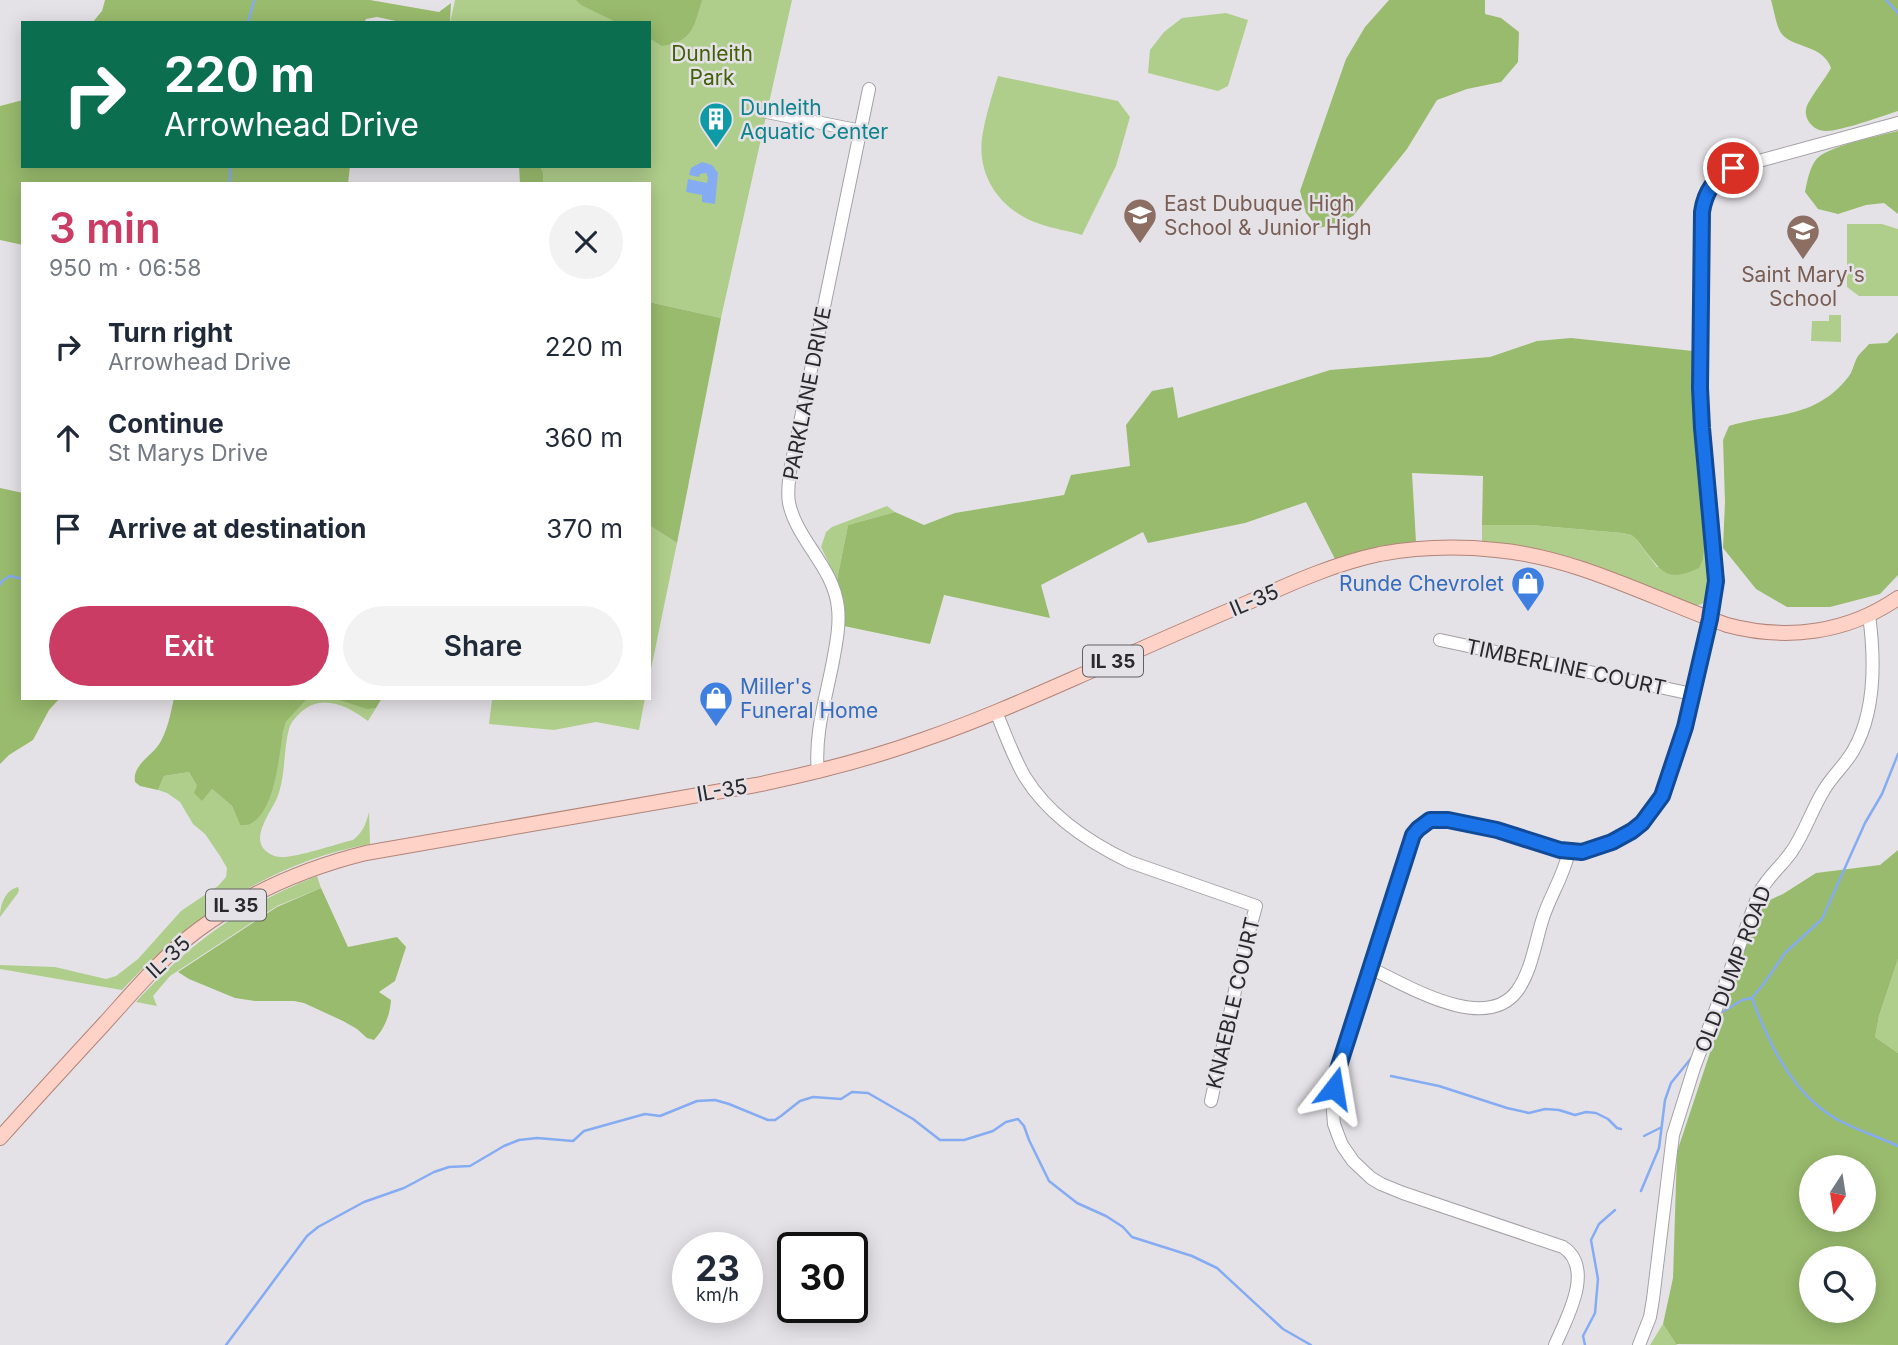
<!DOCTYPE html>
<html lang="en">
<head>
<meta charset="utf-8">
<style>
	:root { --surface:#fff; --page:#f2f2f3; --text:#1f2937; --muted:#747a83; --accent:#cb3c64 }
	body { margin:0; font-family:Inter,sans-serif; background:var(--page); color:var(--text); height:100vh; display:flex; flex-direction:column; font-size:26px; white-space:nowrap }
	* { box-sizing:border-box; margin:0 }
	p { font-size:23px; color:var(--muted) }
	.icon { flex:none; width:38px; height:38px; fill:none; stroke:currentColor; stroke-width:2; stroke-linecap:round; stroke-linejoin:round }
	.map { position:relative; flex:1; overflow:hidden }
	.side { position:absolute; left:21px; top:182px; width:630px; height:518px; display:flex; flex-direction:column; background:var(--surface); border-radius:0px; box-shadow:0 4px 18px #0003 }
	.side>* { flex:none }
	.hud { position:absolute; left:21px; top:21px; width:630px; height:147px; border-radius:0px; box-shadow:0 4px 18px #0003; background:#0b6e4f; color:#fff; overflow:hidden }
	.needle { width:46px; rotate:192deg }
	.fabs { position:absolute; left:1799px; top:1155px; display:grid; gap:14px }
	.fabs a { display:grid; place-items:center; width:77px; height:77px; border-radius:50%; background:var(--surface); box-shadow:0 4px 18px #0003; font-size:35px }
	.speed { position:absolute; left:672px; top:1232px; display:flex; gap:14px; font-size:35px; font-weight:700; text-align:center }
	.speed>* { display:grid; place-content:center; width:91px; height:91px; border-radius:50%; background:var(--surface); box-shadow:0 4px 18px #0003; line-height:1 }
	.speed small { font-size:18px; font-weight:400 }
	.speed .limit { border:4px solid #111; border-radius:10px; background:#fff; color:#111 }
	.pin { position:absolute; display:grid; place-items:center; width:60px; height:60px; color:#fff; margin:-30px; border:4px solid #fff; border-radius:50%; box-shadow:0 2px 7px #0007 }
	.me { position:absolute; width:77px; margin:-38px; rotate:14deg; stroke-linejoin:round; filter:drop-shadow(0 0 5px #0008) }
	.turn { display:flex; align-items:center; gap:24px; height:147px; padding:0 28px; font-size:32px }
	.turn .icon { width:91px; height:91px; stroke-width:2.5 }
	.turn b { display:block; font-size:49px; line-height:60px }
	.round { display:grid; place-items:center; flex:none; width:74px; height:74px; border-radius:37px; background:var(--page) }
	.overview { display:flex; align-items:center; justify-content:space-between; height:119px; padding:0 28px }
	h1 { font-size:42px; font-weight:600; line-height:52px; color:var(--accent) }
	.cta { display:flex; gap:14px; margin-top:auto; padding:14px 28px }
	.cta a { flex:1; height:80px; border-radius:42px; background:var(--accent); color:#fff; font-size:28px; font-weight:600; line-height:80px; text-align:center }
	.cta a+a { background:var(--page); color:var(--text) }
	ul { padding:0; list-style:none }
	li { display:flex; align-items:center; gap:21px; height:91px; padding:0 28px }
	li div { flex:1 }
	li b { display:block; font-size:26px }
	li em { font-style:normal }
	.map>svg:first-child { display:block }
</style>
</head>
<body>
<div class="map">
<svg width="1898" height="1345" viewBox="0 0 1898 1345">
	<rect width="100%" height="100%" fill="#e5e2e7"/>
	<path fill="#b0ce8b" d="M455,0H792L721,318L649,302V184H543V172L540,166H649V23H450Z
		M1226,13L1248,20L1228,86L1218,91L1148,73L1150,50L1164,32L1182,18Z
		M998,76L1118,101L1130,117L1116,166L1082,235C1069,231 1054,229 1040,224C1003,212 977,179 982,138C985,117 992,96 998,76Z
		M1847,224H1882L1898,229V296H1859L1847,287Z
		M1829,315H1841V342L1811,341L1812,321H1829Z
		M887,506L895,512L848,525L837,580L821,547L826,532L832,527Z
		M649,525L677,543L649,679Z
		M1482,525H1531L1622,533L1634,536L1657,567L1703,559L1705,543C1706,555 1713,592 1705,601C1702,605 1699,605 1695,605L1577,559L1544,550L1482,541Z
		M308,698H333L367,708H376L368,721C348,706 322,693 301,712C296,717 291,722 289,729C283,751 286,776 277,798C271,812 250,838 266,851C269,854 276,857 280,857C296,858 336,844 353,840C363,832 366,824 369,812L370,844C270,862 190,918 122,990L0,969V965L55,967L106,979L116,976L138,959L181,911L218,886L226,877L227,868L220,856L205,834L193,824L180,802L167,793L158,790L164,776L189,772L197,786L202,800L212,789L232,806L240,825L270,796L283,732L286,722Z
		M482,698H645L639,730L596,722L554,730L489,724L492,700Z
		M317,876L321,888L277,906L170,976L153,996L157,1006L136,1002C192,941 240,907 317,876Z
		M18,887L19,890L18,893L0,917C0,905 5,890 18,887Z
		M1898,959V1053L1875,1037L1879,1016Z
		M1663,1324L1676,1344L1678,1345H1650Z"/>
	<path fill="#99bb6d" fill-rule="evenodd" d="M105,0H370L439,12L451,3L450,23H405L377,17L366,19L364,23H92L102,11Z
		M576,0H702C694,26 693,42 662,46L649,38V23H618L581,5Z
		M1389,0H1485V14L1501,18L1519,32L1518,62L1501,82L1467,89L1437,100L1407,149L1353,216L1333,225L1318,228L1306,213L1300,191L1309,165L1346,59L1365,27Z
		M1771,0H1898V111C1882,116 1839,132 1825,131C1814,131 1804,120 1806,109C1807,101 1826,78 1831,68C1823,44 1791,48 1781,33C1776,25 1774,10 1771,0Z
		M23,100V166H350L348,184H23V245L0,240V106Z
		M1898,131V214L1884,203L1866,205L1838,214L1818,209L1805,192C1807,182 1809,170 1815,161C1825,146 1879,136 1898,131Z
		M519,166H540L543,172V184H520Z
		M649,302L721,318L677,543L649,525Z
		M1898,332V575L1880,594L1830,607H1787L1756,589L1723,548L1725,502L1723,440L1729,426C1775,412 1815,420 1849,376C1853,371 1854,362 1858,356C1861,352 1866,348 1869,344L1887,343Z
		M1571,338L1693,351V412L1705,543L1703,559L1699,568C1668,582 1663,574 1644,549C1641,545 1637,539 1633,536C1629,534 1625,534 1622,533L1531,525H1482L1483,476L1412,473L1416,542L1385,546L1335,559L1306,502L1245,523L1148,543L1143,532L1041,585L1050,618L944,595L930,644L844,626L845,608L837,580L848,525L895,512L924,525L955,513L1064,495L1071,475L1130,466L1126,425L1152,391L1173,387L1178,418L1330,370L1490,357L1537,341Z
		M0,488L23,493V698H60L49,710L33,740L9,755L0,764Z
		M174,698H308L286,722L283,732C279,756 275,812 250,824C249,825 241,825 240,825L232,806L212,789L202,801L194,793L197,786L189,772L164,776L158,790L140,786L135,782C132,764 154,755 161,741C168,728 171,712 174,698Z
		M333,698H382L376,708L367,709Z
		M1898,850V959L1879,1016L1875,1037L1898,1053V1345L1676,1344L1663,1324L1673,1278L1677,1152L1746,944L1761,904L1783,894L1816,873L1880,865ZM1811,1167H1864V1220H1811ZM1811,1258H1864V1311H1811Z
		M321,888L348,947L397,937L406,947L395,981L379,992L391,1000C390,1015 385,1028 374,1040L367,1038L357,1029L343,1021L304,1003L294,1001H255L235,998L189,979L178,972L277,907Z"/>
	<path fill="#85acf2" d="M702,162L712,165L718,173L715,204L702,202V195L686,192L688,179L707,183L708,177L706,173L700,174L699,177L689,175L691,168Z"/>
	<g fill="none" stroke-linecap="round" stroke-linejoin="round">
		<path stroke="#85acf2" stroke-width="2.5" d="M1886,0L1898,13
			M248,23L254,0
			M230,184V166
			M0,585L2,581L10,576L23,579
			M1752,998C1768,1042 1792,1092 1833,1117C1853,1129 1877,1136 1898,1146
			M1719,1014L1742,1000L1752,998L1765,982L1785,953L1822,919L1865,823L1882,794L1898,754
			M1391,1076L1439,1086L1507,1108L1529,1113L1545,1109L1559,1110L1575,1115L1586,1112L1596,1113L1608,1119L1617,1128L1621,1129
			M1644,1136L1660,1128
			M1641,1191L1659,1148L1665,1100L1671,1083L1693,1056
			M226,1345L307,1236L318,1227L364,1202L404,1188L434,1172L449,1167L470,1166L504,1146L519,1140L537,1138L573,1141L584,1131L645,1114L660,1116L697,1101L715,1100L729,1104L768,1120H775L781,1116L800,1101L813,1097L841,1099L852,1092L868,1093L913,1119L940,1140H964L993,1131L1006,1122L1018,1119L1024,1126L1029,1140L1049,1181L1077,1203L1106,1216L1123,1227L1132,1237L1192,1256L1217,1268L1283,1329L1311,1345
			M1585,1345L1583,1336L1595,1313L1598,1279L1591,1240L1599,1224L1615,1210"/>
		<g stroke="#a4a1a6" stroke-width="14">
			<path id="minor" d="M767,112L861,131
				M1440,640L1692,694
				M996,712C1005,733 1013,757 1025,777C1049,816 1090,843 1130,862L1256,906L1243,954L1211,1101
				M818,772C814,735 826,698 833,661C836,644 840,626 838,608C834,567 797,541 789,503C787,492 789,481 790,471L869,89
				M1370,968C1406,985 1485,1034 1517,991C1531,972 1535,944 1542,921C1549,897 1564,876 1569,851
				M1555,1345C1567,1318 1595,1268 1563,1247L1403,1193L1381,1184L1371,1178L1353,1161L1342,1145L1338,1135L1334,1124L1332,1099L1338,1069L1413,835L1418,829L1430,820H1448L1497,830L1560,850L1582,852L1612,843L1632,831L1650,814L1662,796L1685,727L1710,619L1716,581L1702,428L1701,388L1702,212C1705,191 1715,178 1733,168L1898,123
				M1639,1345L1650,1317L1653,1299L1673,1135L1694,1068L1759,893C1769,875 1781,867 1792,851C1805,832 1812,809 1824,790C1832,776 1845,765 1853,751C1876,712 1875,659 1869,615"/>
		</g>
		<g stroke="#b38378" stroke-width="16">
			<path id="major" d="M0,1138C34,1100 69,1062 104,1024C134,991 162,957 198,930C248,893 305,868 366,853L756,785C814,773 870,759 925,739C995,715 1062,683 1130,654C1172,635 1214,617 1256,599C1296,581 1337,563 1380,554C1418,547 1458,546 1496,550C1577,557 1651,598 1727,625C1787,641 1847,633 1898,598"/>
		</g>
		<use href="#minor" stroke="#fff" stroke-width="12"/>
		<use href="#major" stroke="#fed2c7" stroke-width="14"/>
	</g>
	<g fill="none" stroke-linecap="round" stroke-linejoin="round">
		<g stroke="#114b97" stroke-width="18">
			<path id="route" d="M1334,1088L1338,1069L1413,835L1418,829L1430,820H1448L1497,830L1560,850L1582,852L1612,842L1632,831L1642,823L1662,796L1685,727L1710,619L1716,581L1702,428L1700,388L1702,212C1705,191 1715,178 1733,168"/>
		</g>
		<use href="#route" stroke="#1a73e8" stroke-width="12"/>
	</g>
	<defs>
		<g id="building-pin" transform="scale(1.75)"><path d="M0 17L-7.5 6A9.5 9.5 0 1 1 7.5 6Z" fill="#0f9aa8" stroke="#e5e2e7"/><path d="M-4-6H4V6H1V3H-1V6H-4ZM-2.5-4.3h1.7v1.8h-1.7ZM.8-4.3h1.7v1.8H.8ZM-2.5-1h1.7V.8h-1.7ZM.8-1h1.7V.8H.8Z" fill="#fff"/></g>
		<g id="school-pin" transform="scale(1.75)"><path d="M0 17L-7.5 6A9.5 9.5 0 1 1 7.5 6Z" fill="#8d6e63" stroke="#e5e2e7"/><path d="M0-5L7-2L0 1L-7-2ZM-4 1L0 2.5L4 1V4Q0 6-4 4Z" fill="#fff"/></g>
		<g id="shop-pin" transform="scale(1.75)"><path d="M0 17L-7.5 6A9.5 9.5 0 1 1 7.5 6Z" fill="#3f7fe0" stroke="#e5e2e7"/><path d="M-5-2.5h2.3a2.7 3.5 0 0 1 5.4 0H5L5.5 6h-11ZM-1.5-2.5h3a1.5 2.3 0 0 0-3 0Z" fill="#fff"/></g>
	</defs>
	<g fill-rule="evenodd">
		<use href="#building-pin" x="716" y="119"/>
		<use href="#school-pin" x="1140" y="215"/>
		<use href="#school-pin" x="1803" y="231"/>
		<use href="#shop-pin" x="1528" y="583"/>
		<use href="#shop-pin" x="716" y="698"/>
	</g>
	<g text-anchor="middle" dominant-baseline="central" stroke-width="5" stroke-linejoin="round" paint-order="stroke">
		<g fill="#e5e2e7" stroke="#616063" stroke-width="2">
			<rect x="1083" y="645.5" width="60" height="31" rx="5"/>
			<rect x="206" y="889.5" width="60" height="31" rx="5"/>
		</g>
		<g font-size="19" font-weight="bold" fill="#29282a">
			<text x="1113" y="661">IL 35</text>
			<text x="236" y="905">IL 35</text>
		</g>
		<g font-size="21" fill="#425f09" stroke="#e5e2e7">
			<text x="712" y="53">Dunleith<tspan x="712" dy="24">Park</tspan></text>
		</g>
		<g font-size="21" fill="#0d838f" stroke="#e5e2e7" text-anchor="start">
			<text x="740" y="107">Dunleith<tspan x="740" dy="24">Aquatic Center</tspan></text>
		</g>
		<g font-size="21" fill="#785e54" stroke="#e5e2e7" text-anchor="start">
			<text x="1164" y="203">East Dubuque High<tspan x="1164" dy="24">School &amp; Junior High</tspan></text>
			<text x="1803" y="274" text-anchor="middle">Saint Mary's<tspan x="1803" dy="24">School</tspan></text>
		</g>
		<g font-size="21" fill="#29282a" stroke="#e5e2e7">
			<text transform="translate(807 393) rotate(-79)">PARKLANE DRIVE</text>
			<text transform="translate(1254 600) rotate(-23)">IL-35</text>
			<text transform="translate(1566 667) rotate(12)">TIMBERLINE COURT</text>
			<text transform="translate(722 790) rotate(-10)">IL-35</text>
			<text transform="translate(168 957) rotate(-43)">IL-35</text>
			<text transform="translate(1733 969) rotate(-69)">OLD DUMP ROAD</text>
			<text transform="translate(1233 1003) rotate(-77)">KNAEBLE COURT</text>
		</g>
		<g font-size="21" fill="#366cbe" stroke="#e5e2e7" text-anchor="end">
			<text x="1504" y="583">Runde Chevrolet</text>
			<text x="740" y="686" text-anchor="start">Miller's<tspan x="740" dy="24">Funeral Home</tspan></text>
		</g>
	</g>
</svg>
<div class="fabs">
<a><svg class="needle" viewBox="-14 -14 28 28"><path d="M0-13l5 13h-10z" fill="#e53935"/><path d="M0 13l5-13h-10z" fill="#747a83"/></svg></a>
<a><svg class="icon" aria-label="search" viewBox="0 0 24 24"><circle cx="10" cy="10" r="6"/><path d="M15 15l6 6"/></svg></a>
</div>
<div class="speed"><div>23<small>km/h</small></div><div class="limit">30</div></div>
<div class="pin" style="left:1733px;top:168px;background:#d93025"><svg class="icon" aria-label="arrive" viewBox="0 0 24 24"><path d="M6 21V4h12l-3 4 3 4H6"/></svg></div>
<svg class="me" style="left:1334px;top:1088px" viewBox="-20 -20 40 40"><path d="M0-17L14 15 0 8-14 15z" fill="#1a73e8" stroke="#fff" stroke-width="4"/></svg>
<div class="hud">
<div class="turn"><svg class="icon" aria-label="right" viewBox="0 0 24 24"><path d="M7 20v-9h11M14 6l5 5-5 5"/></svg><div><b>220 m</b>Arrowhead Drive</div></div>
</div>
<section class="side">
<div class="overview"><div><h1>3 min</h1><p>950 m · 06:58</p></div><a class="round"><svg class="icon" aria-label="close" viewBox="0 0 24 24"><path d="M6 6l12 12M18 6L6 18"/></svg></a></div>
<ul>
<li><svg class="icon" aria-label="right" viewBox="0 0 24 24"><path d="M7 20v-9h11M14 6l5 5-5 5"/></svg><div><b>Turn right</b><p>Arrowhead Drive</p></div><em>220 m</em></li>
<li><svg class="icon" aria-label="ahead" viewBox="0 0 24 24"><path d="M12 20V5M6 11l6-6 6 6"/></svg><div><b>Continue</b><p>St Marys Drive</p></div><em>360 m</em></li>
<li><svg class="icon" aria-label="arrive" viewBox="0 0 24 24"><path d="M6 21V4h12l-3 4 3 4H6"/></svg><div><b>Arrive at destination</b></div><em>370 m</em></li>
</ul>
<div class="cta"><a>Exit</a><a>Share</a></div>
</section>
</div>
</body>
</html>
